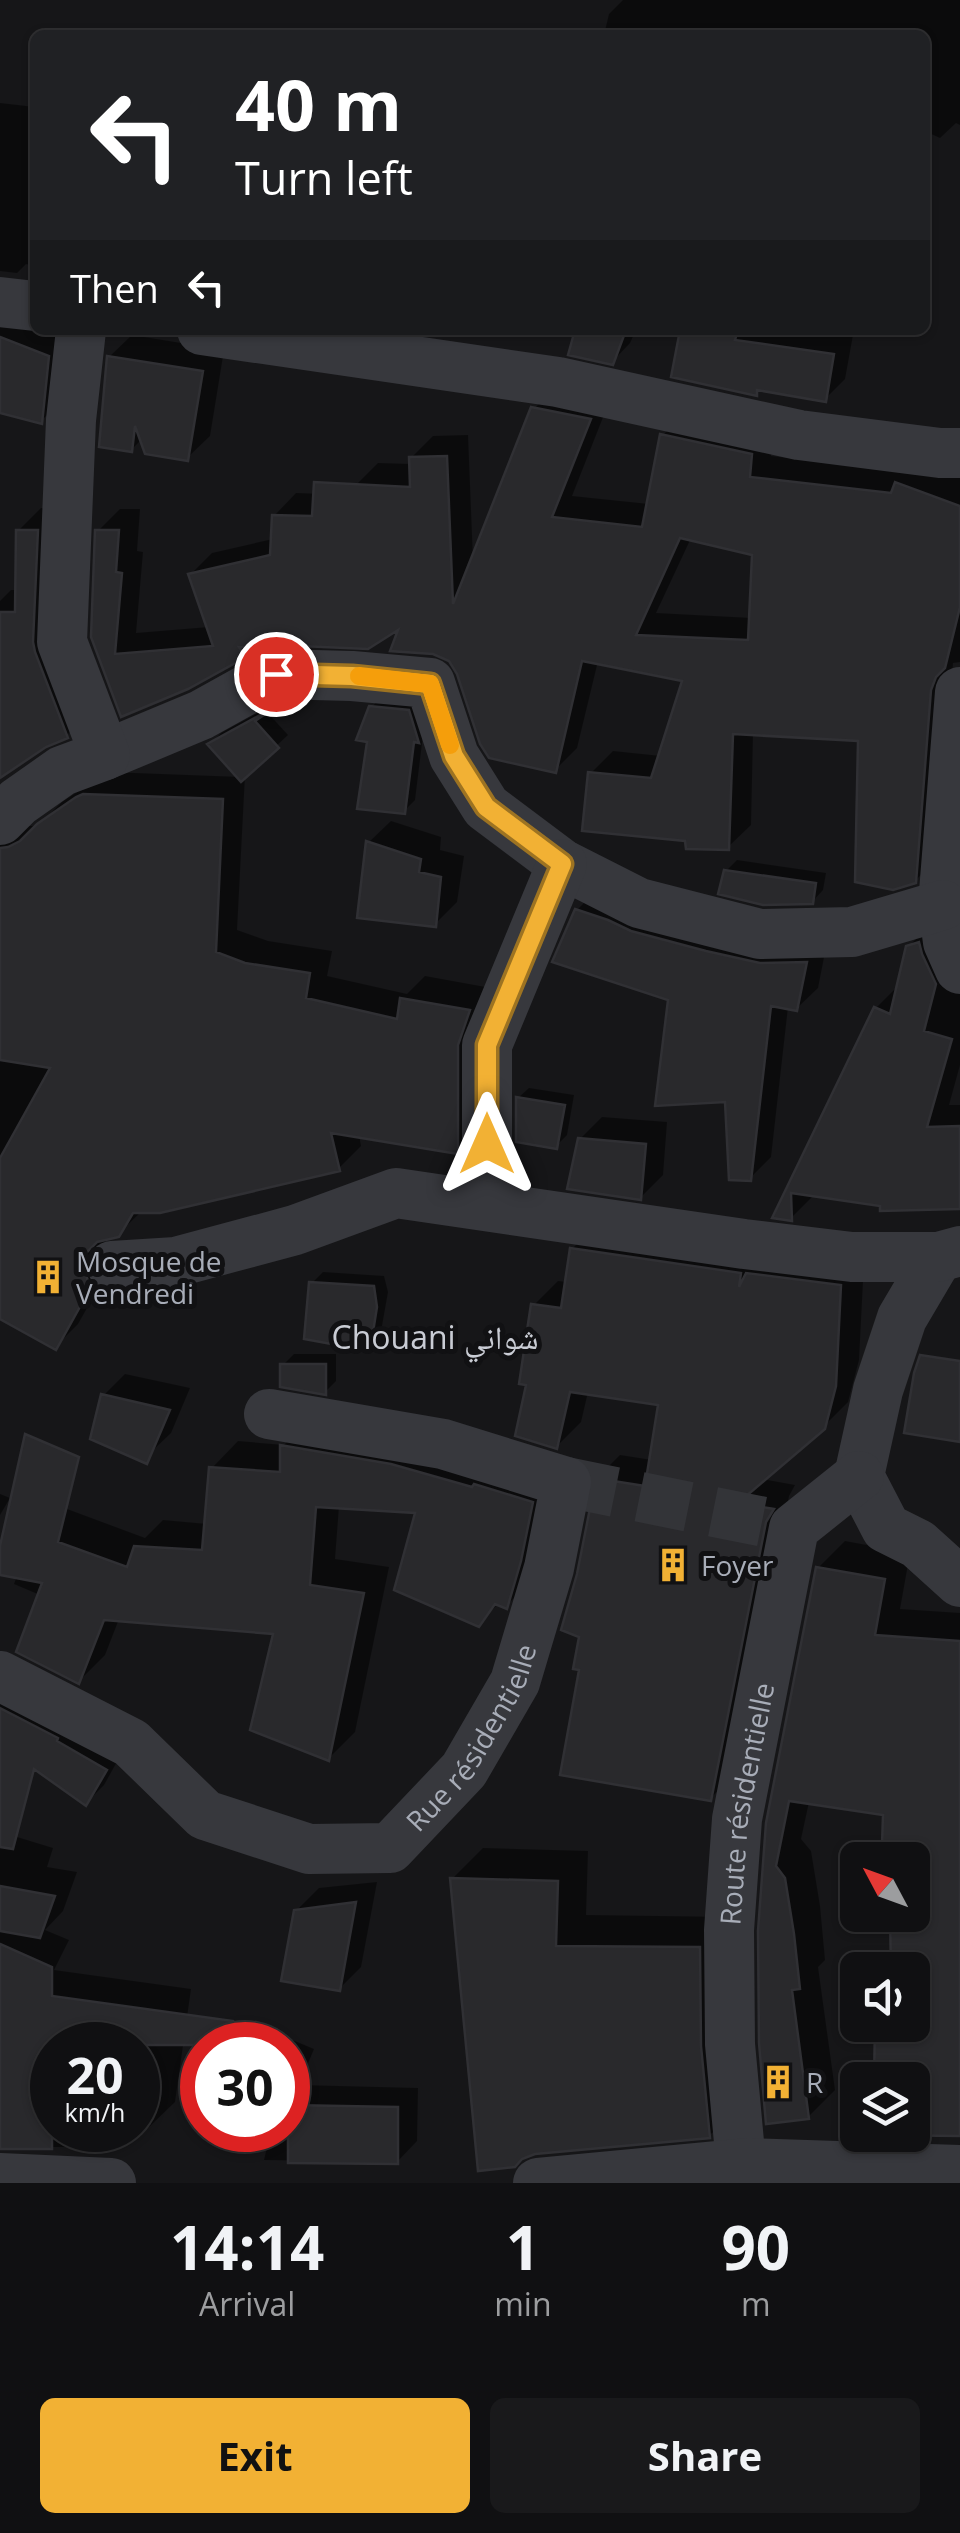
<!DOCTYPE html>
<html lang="en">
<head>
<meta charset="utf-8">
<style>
	:root { --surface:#101012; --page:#19191b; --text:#f1f3f6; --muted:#9c9d9f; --line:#303032; --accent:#f2b134 }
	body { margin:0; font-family:"Open Sans","Noto Naskh Arabic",sans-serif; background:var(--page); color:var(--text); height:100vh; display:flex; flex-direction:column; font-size:38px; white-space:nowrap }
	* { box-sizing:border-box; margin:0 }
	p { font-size:32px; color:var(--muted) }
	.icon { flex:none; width:55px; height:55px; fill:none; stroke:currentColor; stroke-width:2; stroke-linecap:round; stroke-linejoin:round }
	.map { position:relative; height:2183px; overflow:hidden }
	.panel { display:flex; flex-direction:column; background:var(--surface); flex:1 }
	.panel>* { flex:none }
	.top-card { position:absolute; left:30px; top:30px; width:900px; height:305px; border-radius:15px; box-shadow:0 2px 8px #0004,0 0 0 2px var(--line); background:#202124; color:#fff; overflow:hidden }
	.needle { width:65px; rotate:311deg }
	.fabs { position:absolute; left:840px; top:1842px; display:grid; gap:20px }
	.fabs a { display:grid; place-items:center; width:90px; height:90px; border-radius:15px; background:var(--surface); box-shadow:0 2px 8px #0004,0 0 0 2px var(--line); font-size:50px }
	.speed { position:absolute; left:30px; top:2022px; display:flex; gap:20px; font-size:50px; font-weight:700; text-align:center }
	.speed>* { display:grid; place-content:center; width:130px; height:130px; border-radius:50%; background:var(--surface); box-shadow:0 2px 8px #0004,0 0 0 2px var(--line); line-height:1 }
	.speed small { font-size:25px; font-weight:400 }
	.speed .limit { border:15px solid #d22; background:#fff; color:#111 }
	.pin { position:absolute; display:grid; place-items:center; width:85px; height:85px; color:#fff; margin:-42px; border:5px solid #fff; border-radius:50%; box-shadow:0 2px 10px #0007 }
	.me { position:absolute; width:110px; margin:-55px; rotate:0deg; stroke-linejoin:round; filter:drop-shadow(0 0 8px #0008) }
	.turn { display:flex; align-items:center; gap:35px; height:210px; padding:0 40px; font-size:45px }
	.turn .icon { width:130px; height:130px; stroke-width:2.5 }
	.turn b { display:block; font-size:70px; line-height:85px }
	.then { display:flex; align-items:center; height:95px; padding:0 40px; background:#0003; gap:20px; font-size:38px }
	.eta { display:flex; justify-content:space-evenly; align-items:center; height:170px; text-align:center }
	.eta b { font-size:60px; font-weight:700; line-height:70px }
	.action { display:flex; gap:20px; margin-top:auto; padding:20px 40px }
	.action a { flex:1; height:115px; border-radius:15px; background:var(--accent); color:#111; font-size:40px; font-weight:700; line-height:115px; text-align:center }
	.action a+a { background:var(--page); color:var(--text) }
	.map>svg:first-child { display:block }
</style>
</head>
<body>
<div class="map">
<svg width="960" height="2183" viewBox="0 0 960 2183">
	<rect width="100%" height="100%" fill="#161618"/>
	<path fill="#0007" fill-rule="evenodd" d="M623,0H960V125L956,123L940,138L925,131V35H604L609,14Z
		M566,30L584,35H561Z
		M0,103L35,107V266L26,264L17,273L0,271Z
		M0,293L35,330H66L65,397L41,421L0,410Z
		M459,330H496L488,337Z
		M578,330H636L630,343L612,362Z
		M683,330H822L853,335L845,379L825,399L761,388L756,394Z
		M132,335L224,350L210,436L187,458L142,439L131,450L109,357Z
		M556,386L611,397L572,496L649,504L663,435L685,413L773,432L771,456L960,477V662L953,663L937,858L915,881L861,738L753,733L751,825L728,847L687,839L591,773L613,751L661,756L686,679L598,661L577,748L555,770L460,673L450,659L403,624L255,645L245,655L187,687L123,714L98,531L120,509H140L137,551L143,552L136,633L209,627L190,575L212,553L273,539L274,516L296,493L351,495L356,485L378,463L411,464V458L433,436L468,435L473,560L534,409ZM691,538L755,553L752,618L656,613Z
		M41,508H59L89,713L66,736L45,745L0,777V601L11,590H18V531Z
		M382,696L419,700L423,735L415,800L404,811L371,708Z
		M280,701L266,711L288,735L245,775L237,930L268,941L332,951L327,976L407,994L425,976L491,988L479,1129L457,1151L359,1135L361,1146L339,1168L142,1211L118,1234L107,1237L105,1245L113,1262L78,1324L55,1347L0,1316V815L15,826H33L46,818L62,802L108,772L241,777L211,744L221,733Z
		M391,821L441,837L440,850L464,856L457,902L435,924L369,842Z
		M737,860L826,873L823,890L812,902L726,871Z
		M598,889L827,942L818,988L796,1009L788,1007L771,1157L750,1178L728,1100L671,998L577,910Z
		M932,923L960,961V1065L949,1105H960V1206L882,1204L815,1194L791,1218L776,1216L876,1008L900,984L908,947Z
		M529,1088L574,1095L567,1135L556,1146L518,1098Z
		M602,1117L667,1122L663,1175L641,1197L580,1139Z
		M596,1225L864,1261L859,1360L848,1402L823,1427L762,1479L795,1485L789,1496L734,1774L710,1799L582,1668L580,1574L596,1479L620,1455L652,1460L661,1403L588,1392L581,1422L557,1446L529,1383L534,1305L558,1281L567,1282L572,1249Z
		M323,1272L384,1276L388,1292L380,1337L369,1348L312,1283Z
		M294,1354H336V1381L325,1392L283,1365Z
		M125,1374L190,1388L171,1433L148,1455L103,1396Z
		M308,1420L558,1476L532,1580L506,1606L499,1603L478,1624L418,1511L339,1506L335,1559L389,1567L355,1732L329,1758L277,1632L119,1619L105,1655L79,1681L40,1595L14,1584L33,1533L59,1506L145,1538L163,1520L207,1524L212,1468L238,1441L284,1445Z
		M0,1494L10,1498L0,1515Z
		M845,1541L910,1553L900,1609L960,1613V2133L912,2080H877V2025H912V1970H887L893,1964L892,1915H912V1860H891V1842L886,1813L809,1802L801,1839L811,1851L820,1906L825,1960L818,1967L835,2090L808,2117L760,1931L818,1568Z
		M0,1683L123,1751L104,1785L86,1803L26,1760L0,1754Z
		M4,1833L53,1848L47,1867L77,1872L63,1911L45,1930L69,1940L54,1970L191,1989L175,2102L150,2126L138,2129V2045H52V2130H133L114,2147H0V1837Z
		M483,1848L588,1851L586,1915L731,1917L740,2104L709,2136L452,1879Z
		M377,1882L361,1967L339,1989L296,1911L319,1888Z
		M273,2032L314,2049L299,2085L418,2088L417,2141L397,2162L264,2160L271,2130H288V2045H260Z"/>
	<path fill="#29292c" stroke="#303034" stroke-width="2.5" fill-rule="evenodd" d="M575,330H626L613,365L568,355Z
		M680,330H738L735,340L834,354L826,402L757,390V396L671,377Z
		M0,337L49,356L42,424L0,413Z
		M107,356L203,371L188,461L145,454L135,426L132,452L99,447Z
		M531,407L591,419L552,517L642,527L660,434L752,454L750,477L891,493L895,482L960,506V607L945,668L936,677L931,690L916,883L893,890L855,882L858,741L733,734L729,850L686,849L685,841L582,831L588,772L651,778L682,681L582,661L556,773L489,758L480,744L457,674L449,661L433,654L390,651L398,630L368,649L276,645L264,648L239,647L246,657L188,689L121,717L91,637L95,530H119L116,572L122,573L115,654L213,646L188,574L270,555L272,515L312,516L314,482L410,487L409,457L447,456L453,604ZM680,538L752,555L748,640L636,635Z
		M16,530H38L33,642L35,652L68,738L46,747L0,778V612H15Z
		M282,703L255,721L279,748L241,782L207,744Z
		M369,706L409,710L419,743L414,742L405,814L357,809L367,742L356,740Z
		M83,794L223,799L216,952L245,963L310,973L306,998L397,1019L400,998L470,1010L458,1045V1154L331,1133L340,1171L160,1213H133L119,1237L97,1242L87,1252L84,1269L88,1281L92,1285L56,1350L0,1319V1158L50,1068L0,1060V848L8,847L20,841L37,824L76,797Z
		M366,841L421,859L419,872L441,877L436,927L357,918Z
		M724,870L816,883L813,904L763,905L718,894Z
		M575,909L608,920L631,931L706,951L760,963L807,962L797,1011L771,1006L751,1181L729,1180L725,1102L655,1106L668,1000L552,962Z
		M919,942L922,954L936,984L924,1031L952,1039L927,1127L960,1126V1209L880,1211V1206L791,1193L792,1221L772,1218L874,1007L890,1014L906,946Z
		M516,1097L565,1105L557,1149L516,1142Z
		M578,1138L646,1144L641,1200L567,1189Z
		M570,1248L741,1273L739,1287L746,1273L841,1285L836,1386L825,1429L738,1503L774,1509L766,1522L711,1801L560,1775L579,1670L573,1669L579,1637L561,1630L577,1574L594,1488V1478L645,1486L658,1405L570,1392L557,1449L515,1436L526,1385L519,1384L531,1304L561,1308Z
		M309,1282L374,1286L377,1307L370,1351L304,1339Z
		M920,1355L960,1361V1442L904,1433L914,1373Z
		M280,1364H326V1395L280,1387Z
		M101,1394L170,1410L147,1464L90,1439Z
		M25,1434L79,1457L58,1542L127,1567L134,1546L202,1550L209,1467L280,1472V1445L391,1464L472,1487L474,1484L533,1502L521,1561L507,1609L495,1604L479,1627L394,1590L415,1513L316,1507L310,1585L364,1593L329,1761L250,1730L273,1634L104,1620L79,1684L16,1652L42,1583L0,1575V1546Z
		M816,1567L885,1579L875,1635L960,1641V2136L874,2135H912V2080H874L875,2025H912V1970H891L890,1915H912V1860H889L888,1845H882L883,1815L789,1801L776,1866L785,1878L794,1934L800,1989L792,1990L809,2119L766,2124L759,2043L758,1931L766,1823Z
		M0,1708L58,1738L57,1741L107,1770L86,1806L34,1769L13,1849L0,1847Z
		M450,1878L558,1881L556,1946L700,1947L701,2046L710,2138L535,2154L522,2159L515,2167L478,2171Z
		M0,1886L55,1896L40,1938L0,1931Z
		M356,1902L340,1991L281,1981L294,1910Z
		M0,1944L52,1967V1996L233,2021L231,2045H52V2149H0Z
		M288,2105L398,2107V2164L288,2163Z"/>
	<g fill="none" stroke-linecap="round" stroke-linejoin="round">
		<path stroke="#333438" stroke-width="50" stroke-dasharray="50 25" stroke-linecap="butt" d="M566,1482L794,1528"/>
		<g stroke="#37383d" stroke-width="50">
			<path d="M0,302L35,306"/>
			<path d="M202,330L558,382L799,435L940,453H960"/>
			<path d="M960,692L943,905L948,942L960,969"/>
			<path d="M105,755L201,715L275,674L352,676L430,683L454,756L486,807L562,864L639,903L760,934L852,932L943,905"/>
			<path d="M0,820L18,802L62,771L105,755L62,642L71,420L81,330"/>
			<path d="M496,1206L487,1144V1045L562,864"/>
			<path d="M938,1257L902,1318L878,1390L859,1476L886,1528L918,1544L960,1582"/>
			<path d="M112,1266L176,1262L295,1230L396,1193L744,1244L852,1257H938L960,1251"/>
			<path id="s1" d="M0,1676L131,1743L205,1815L309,1849L390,1848L464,1770L515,1682L549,1568L566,1482L443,1444L269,1414"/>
			<path id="s2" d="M741,2164L730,2044L729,1930L737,1819L794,1528L859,1476"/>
			<path d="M0,2178L111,2183"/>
			<path d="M538,2183L750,2163L960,2170"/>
		</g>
	</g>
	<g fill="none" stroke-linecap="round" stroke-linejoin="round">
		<g stroke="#9d7322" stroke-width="25">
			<path id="route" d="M276,674L352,676L430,684L454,756L486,807L562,864L487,1045V1144"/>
		</g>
		<use href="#route" stroke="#f2b134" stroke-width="18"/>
		<path stroke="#f59e0b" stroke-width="18" d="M359,676L430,684L450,745"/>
	</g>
	<defs>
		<g id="building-bare" transform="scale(2.7)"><path d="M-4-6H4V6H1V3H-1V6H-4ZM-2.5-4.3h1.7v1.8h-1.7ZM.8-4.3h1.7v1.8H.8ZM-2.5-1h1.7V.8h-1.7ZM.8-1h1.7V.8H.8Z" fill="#f2b134" stroke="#111113" stroke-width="2.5" paint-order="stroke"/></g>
	</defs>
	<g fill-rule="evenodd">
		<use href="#building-bare" x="48" y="1277"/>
		<use href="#building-bare" x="673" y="1565"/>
		<use href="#building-bare" x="778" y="2082"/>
	</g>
	<g text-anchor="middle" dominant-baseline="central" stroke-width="10" stroke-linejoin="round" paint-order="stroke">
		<g font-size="28" fill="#a8adb8" stroke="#111113" text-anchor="start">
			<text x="76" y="1261">Mosque de<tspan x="76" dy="32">Vendredi</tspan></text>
			<text x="701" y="1565">Foyer</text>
			<text x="806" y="2082">R</text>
		</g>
		<g font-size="28" fill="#a8adb8" stroke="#111113">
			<text stroke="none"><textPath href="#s1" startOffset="580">Rue résidentielle</textPath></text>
			<text stroke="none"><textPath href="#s2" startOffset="362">Route résidentielle</textPath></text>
		</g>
		<g font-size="32" fill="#c9ccd4" stroke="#111113">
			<text x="435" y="1336">Chouani شواني</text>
		</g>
	</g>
</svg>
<div class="fabs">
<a><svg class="needle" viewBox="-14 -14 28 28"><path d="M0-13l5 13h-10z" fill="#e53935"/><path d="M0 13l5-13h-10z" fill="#9c9d9f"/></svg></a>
<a><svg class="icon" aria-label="sound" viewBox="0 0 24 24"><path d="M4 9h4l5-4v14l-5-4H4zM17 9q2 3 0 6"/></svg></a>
<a><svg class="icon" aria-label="layers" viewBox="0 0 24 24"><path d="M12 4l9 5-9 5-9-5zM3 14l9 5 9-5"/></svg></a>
</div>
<div class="speed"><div>20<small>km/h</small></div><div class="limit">30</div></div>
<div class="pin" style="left:276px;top:674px;background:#d93025"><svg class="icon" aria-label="arrive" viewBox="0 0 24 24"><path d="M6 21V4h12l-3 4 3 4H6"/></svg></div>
<svg class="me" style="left:487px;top:1144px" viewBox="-20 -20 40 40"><path d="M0-17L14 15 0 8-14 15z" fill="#f2b134" stroke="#fff" stroke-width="4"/></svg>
<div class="top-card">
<div class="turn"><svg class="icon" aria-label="left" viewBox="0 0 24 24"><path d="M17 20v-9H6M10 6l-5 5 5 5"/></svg><div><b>40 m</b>Turn left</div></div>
<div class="then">Then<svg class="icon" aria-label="left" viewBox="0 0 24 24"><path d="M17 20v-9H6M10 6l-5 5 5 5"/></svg></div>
</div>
</div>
<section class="panel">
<div class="eta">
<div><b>14:14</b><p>Arrival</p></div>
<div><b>1</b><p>min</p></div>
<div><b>90</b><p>m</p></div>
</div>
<div class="action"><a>Exit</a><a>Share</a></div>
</section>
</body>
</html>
